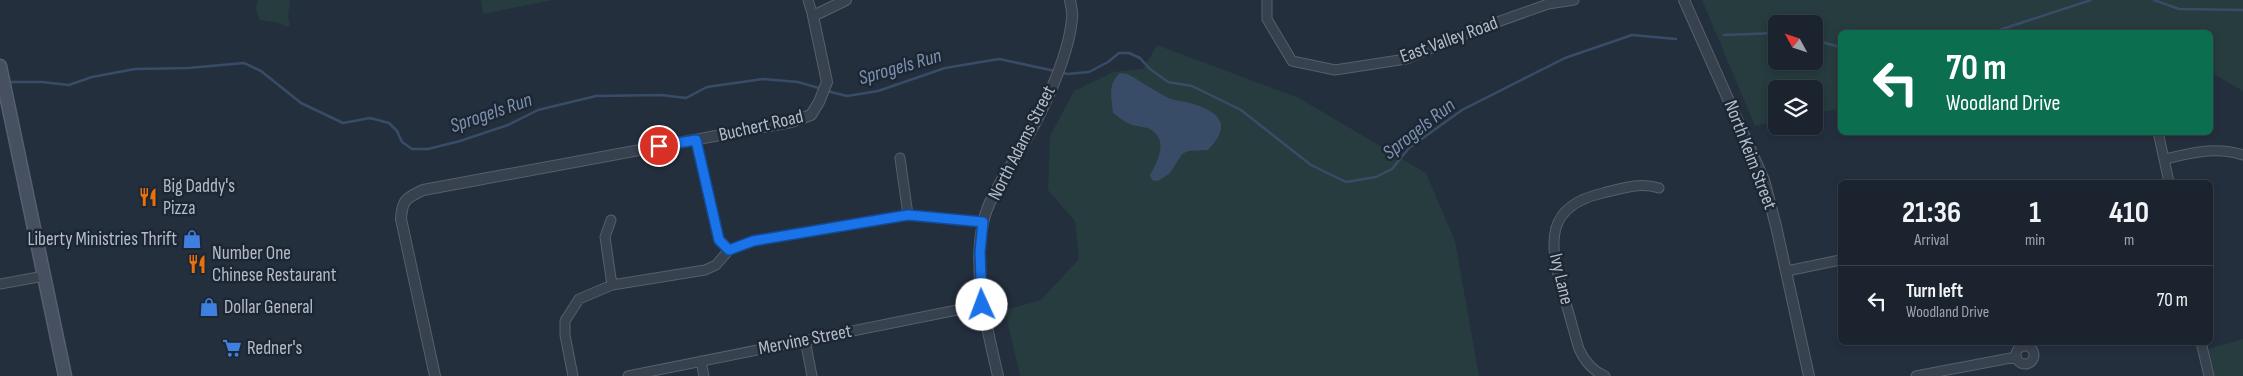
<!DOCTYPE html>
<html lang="en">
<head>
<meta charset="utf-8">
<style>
	:root { --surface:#1b232e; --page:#242b36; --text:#f1f3f6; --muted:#a0a4aa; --line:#39404a }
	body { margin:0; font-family:"Sofia Sans Condensed",sans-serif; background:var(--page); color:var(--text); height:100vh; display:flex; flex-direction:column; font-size:19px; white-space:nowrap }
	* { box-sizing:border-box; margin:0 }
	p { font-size:16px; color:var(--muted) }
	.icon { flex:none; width:28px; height:28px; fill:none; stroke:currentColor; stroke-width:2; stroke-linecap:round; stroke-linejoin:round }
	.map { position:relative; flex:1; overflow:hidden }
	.drawer { position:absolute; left:1838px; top:180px; width:375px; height:165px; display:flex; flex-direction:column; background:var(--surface); border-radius:8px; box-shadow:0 2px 8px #0003,0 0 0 1px var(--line) }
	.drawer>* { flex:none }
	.guide { position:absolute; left:1838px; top:30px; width:375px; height:105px; border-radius:8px; box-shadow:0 2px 8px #0003,0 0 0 1px var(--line); background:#0b6e4f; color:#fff; overflow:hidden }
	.needle { width:32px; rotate:310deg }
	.controls { position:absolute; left:1768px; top:15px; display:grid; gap:10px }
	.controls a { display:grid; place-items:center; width:55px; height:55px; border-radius:8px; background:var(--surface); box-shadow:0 2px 8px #0003,0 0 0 1px var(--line); font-size:25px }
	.pin { position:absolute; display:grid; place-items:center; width:42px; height:42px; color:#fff; margin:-21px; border:2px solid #fff; border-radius:50%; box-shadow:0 1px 5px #0007 }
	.me { position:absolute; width:55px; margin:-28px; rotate:358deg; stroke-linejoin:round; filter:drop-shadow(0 0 4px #0008) }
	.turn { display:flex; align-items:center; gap:18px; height:105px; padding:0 25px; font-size:22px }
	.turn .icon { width:65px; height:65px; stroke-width:2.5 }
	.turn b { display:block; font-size:35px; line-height:42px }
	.eta { display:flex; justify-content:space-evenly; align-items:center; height:85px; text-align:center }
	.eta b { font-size:30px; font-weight:700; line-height:35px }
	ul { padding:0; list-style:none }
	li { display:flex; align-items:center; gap:15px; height:70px; padding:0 25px; border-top:1px solid var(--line) }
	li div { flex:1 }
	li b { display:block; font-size:19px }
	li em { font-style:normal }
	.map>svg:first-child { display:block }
</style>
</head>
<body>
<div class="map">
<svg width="2243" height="376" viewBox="0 0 2243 376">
	<rect width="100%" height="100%" fill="#242f3e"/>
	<path fill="#263c3f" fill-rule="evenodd" d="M258,0H290L288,17L290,25L286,27L280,23L260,20L256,9Z
		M481,0H552L483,14Z
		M1702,0H2243V91L2210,72V32H1840V109L1814,113V89H1776V121L1755,126ZM1776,24H1814V61H1776Z
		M1157,45L1299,98L1426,173L1455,241L1479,376H1020L1005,310L1041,300L1079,259L1075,221L1048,190L1050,136L1074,91L1113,72L1143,69Z
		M2243,339V376H2214L2208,349Z"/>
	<path fill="#394c67" d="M1120,73L1127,74C1141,81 1157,93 1171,99C1177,101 1184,101 1190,103C1220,112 1233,124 1208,150L1188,151L1182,154L1170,173L1158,181L1152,180L1150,175C1158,161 1169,140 1150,129C1144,126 1136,127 1130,124C1124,122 1119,117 1113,113C1112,97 1107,85 1120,73Z"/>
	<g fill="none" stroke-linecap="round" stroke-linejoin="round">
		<path stroke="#394c67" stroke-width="2.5" d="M2154,0L2179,9L2243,10
			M1993,32L2091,0
			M1724,35L1776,33
			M1814,40L1840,47
			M1060,72L1067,74L1089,72L1108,62L1119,53H1129L1140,58L1150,69L1168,82L1192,86L1241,110L1311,165L1346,182L1376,177L1392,169L1409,148L1462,110L1565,58L1632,35L1676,39
			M6,82H42L69,85L92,77L135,69L188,68L244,63L261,71L301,103L343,123L370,118L389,123L397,131L402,142L412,149H428L460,141L508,125L538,110L596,96L661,95L686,98L707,87L763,79L798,82L822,89
			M827,91L847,96L878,91L945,68L999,59L1055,71"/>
		<g stroke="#565f6c" stroke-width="11">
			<path id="minor" d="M808,0L813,16
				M1267,0V19L1292,61L1335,70L1406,59L1472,31L1548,4L1574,0
				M2158,132L2169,182
				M696,140L719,240L729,250
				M900,158L908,215
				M2165,159C2192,153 2216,146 2243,155
				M611,220L605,237L612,285
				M1787,271L1840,260
				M0,284L44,276
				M805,340L812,376
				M2201,342L2209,376
				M2016 355a9 9 0 1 1 18 0a9 9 0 1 1-18 0Z
				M701,361L704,376
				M573,376L565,335V321L579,299L612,285L705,270L716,265L729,250L753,241L908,215L983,222
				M628,376L982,305
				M1605,376C1593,371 1584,360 1579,349C1573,329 1568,309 1562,290C1549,242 1545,206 1603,193C1623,188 1640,182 1659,188
				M1916,376L2016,357"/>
		</g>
		<g stroke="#565f6c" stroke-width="12">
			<path id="tertiary" d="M1684,0L1764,180L1776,226L1809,376
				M435,376L401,219C402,200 406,198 423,190L791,122L811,115L819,102L827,82L813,16L846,0
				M998,376C987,328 972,272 983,223C988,199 1005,176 1017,155C1039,119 1068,61 1072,19C1073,13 1071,6 1070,0"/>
		</g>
		<g stroke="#565f6c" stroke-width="15">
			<path id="secondary" d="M0,66L65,376"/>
		</g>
		<use href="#minor" stroke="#38414e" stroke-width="9"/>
		<use href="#tertiary" stroke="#38414e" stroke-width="10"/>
		<use href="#secondary" stroke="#465061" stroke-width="12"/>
	</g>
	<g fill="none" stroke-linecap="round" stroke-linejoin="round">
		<g stroke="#114b97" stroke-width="12">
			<path id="route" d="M659,146L696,140L719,240L729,250L753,241L908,215L983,222L980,252L982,305"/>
		</g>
		<use href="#route" stroke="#1a73e8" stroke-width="9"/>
	</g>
	<defs>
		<g id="restaurant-bare" transform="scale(1.5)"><path d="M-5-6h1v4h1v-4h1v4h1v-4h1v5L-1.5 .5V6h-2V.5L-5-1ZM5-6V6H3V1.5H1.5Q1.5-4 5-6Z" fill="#e8710a" stroke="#1d2633" stroke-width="2.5" paint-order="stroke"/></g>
		<g id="shop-bare" transform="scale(1.5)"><path d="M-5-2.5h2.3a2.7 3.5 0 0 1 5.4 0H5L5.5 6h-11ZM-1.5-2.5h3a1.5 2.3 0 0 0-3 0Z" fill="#3f7fe0" stroke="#1d2633" stroke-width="2.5" paint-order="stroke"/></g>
		<g id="supermarket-bare" transform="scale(1.5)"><path d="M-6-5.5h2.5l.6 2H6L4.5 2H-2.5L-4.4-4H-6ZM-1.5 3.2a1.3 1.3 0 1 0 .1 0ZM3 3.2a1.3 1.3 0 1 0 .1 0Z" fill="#3f7fe0" stroke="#1d2633" stroke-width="2.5" paint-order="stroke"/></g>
	</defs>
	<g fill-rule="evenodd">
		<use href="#restaurant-bare" x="148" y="197"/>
		<use href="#shop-bare" x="192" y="239"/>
		<use href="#restaurant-bare" x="197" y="264"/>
		<use href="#shop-bare" x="209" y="307"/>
		<use href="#supermarket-bare" x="232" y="348"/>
	</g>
	<g text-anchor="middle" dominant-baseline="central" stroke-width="5" stroke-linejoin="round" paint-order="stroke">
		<g font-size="19" fill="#b4bcc9" stroke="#1d2633">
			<text transform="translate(1449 40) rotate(-20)">East Valley Road</text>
			<text transform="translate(761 126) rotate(-13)">Buchert Road</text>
			<text transform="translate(1022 143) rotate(-63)">North Adams Street</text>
			<text transform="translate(1750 155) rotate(69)">North Keim Street</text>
			<text transform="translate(1561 279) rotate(77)">Ivy Lane</text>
			<text transform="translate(805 340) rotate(-11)">Mervine Street</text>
		</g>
		<g font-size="19" fill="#b4bcc9" stroke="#1d2633" text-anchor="start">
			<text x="163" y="186">Big Daddy's<tspan x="163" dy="22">Pizza</tspan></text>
			<text x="177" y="239" text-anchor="end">Liberty Ministries Thrift</text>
			<text x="212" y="253">Number One<tspan x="212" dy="22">Chinese Restaurant</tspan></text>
			<text x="224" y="307">Dollar General</text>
			<text x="247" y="348">Redner's</text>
		</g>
		<g font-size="20" font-style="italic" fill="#7c92b1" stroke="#1d2633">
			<text transform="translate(900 67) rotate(-16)">Sprogels Run</text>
			<text transform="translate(491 113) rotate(-19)">Sprogels Run</text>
			<text transform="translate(1419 129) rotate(-38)">Sprogels Run</text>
		</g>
	</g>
</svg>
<div class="controls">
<a><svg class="needle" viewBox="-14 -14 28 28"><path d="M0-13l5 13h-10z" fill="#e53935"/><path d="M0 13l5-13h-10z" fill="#a0a4aa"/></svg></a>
<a><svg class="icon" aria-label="layers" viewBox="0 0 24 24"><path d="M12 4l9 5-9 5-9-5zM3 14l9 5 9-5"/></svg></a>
</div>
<div class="pin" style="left:659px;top:146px;background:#d93025"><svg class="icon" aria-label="arrive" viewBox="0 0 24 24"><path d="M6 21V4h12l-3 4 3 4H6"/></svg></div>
<svg class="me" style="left:982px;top:305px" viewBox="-20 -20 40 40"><circle r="19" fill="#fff"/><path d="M0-13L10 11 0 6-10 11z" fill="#1a73e8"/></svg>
<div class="guide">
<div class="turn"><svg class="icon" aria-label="left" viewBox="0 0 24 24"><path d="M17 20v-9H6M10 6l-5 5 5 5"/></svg><div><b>70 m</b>Woodland Drive</div></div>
</div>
<section class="drawer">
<div class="eta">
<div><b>21:36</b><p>Arrival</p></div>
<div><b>1</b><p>min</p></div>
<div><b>410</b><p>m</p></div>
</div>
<ul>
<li><svg class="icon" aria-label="left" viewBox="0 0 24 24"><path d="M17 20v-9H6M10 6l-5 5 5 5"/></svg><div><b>Turn left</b><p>Woodland Drive</p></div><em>70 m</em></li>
</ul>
</section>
</div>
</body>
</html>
